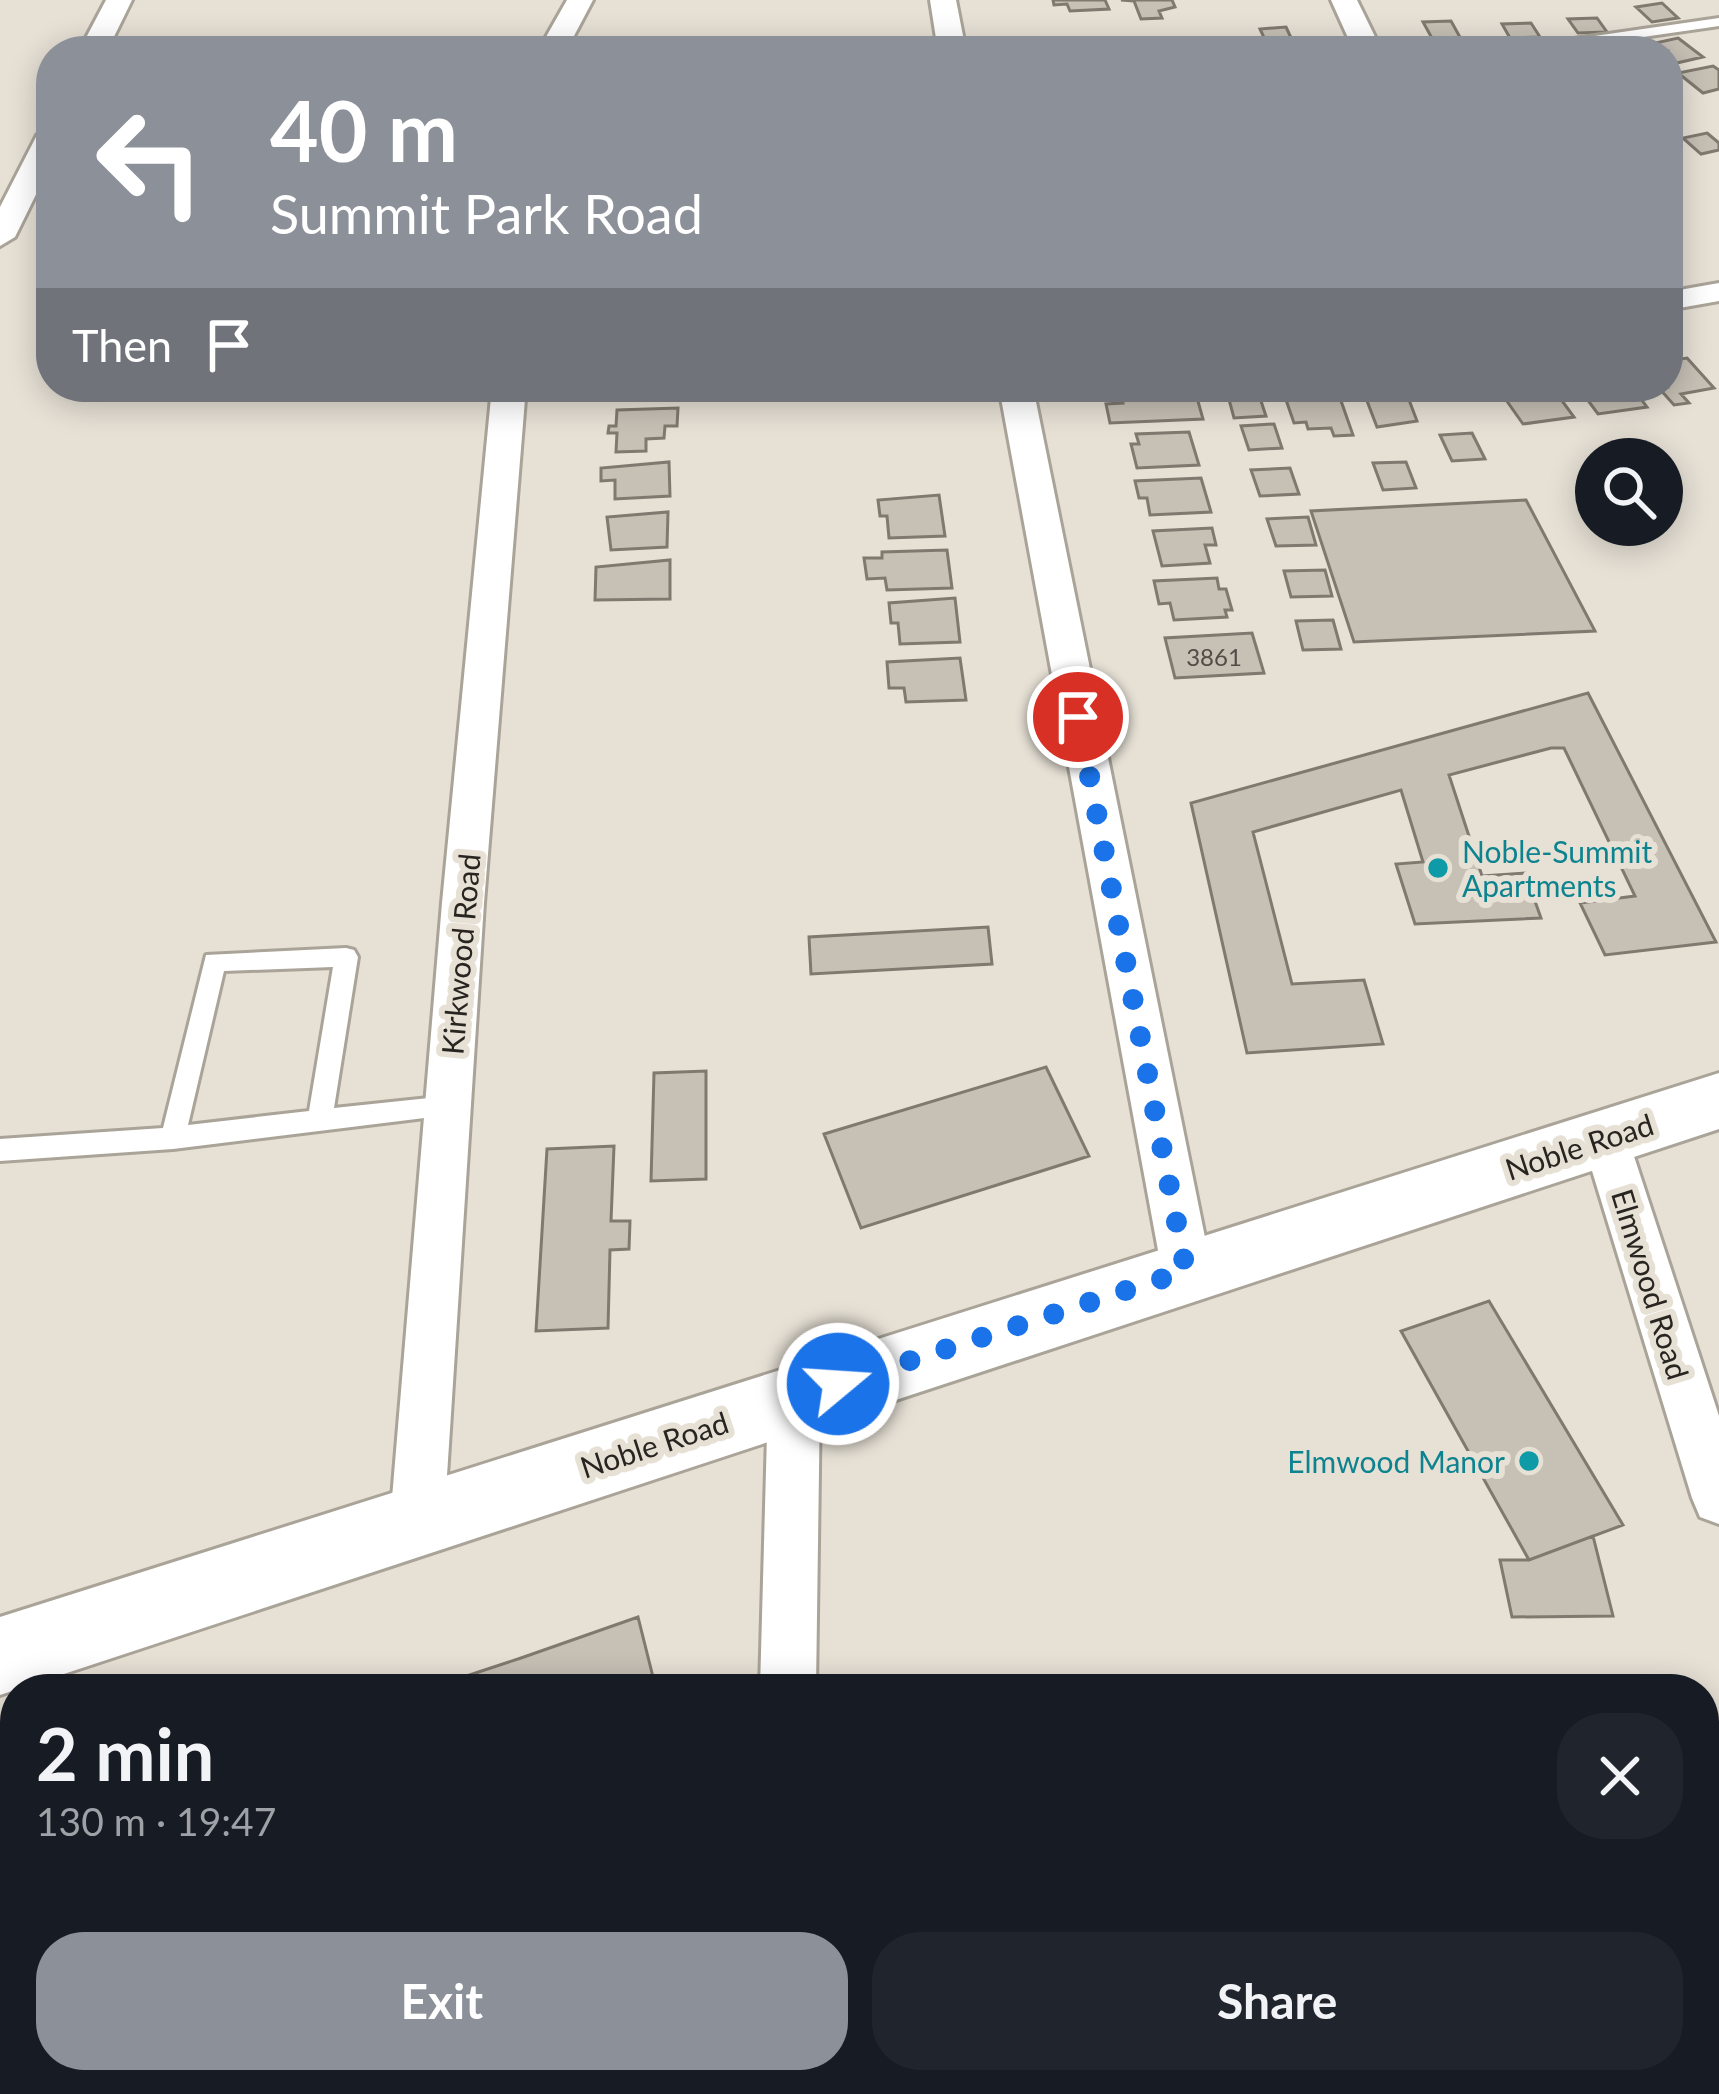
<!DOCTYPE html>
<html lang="en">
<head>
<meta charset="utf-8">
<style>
	:root { --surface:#171b24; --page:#20242c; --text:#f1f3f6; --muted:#9ea1a6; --accent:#8c9099 }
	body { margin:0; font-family:Lato,sans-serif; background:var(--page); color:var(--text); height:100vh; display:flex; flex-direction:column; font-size:45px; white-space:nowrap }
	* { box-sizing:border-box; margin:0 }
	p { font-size:39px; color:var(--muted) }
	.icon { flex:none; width:66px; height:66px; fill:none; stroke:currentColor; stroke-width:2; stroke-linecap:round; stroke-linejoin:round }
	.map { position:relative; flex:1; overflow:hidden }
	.side { position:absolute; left:0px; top:1674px; width:1719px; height:420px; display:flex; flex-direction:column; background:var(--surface); border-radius:48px 48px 0 0; box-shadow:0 6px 30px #0003 }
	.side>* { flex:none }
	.guide { position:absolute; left:36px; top:36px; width:1647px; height:366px; border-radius:48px; box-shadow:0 6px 30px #0003; background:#8c9099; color:#fff; overflow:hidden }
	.tools { position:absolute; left:1575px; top:438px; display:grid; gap:24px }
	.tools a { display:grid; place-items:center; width:108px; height:108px; border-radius:50%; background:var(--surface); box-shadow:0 6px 30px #0003; font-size:60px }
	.pin { position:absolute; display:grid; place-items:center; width:102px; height:102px; color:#fff; margin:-51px; border:6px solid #fff; border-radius:50%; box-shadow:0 3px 12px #0007 }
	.me { position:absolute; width:132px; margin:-66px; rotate:72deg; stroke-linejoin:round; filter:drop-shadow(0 0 9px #0008) }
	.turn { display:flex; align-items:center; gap:42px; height:252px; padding:0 36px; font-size:54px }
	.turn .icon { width:156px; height:156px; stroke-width:2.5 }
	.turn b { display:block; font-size:84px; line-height:102px }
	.then { display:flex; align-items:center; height:114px; padding:0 36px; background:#0003; gap:24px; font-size:45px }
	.round { display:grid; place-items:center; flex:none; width:126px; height:126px; border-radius:48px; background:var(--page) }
	.summary { display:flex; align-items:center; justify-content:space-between; height:204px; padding:0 36px }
	h1 { font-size:72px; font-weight:700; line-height:90px }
	.action { display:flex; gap:24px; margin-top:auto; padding:24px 36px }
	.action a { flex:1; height:138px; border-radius:48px; background:var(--accent); color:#fff; font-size:48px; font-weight:700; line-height:138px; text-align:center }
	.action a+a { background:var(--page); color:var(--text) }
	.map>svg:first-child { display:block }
</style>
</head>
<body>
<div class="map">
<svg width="1719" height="2094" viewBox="0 0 1719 2094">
	<rect width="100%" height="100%" fill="#e6e0d5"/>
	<path fill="#c6c0b5" stroke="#7f796f" stroke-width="3" d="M1053,0H1105L1109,9L1070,11L1067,4L1054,5Z
		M1121,0H1172L1175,7L1159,11L1162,18L1141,19L1134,1Z
		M1662,3L1678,18L1652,22L1636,7Z
		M1597,18L1607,32L1578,33L1568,19Z
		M1451,21L1461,39L1433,40L1423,22Z
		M1531,23L1540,37L1510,38L1502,24Z
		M1286,27L1292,40L1266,42L1260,29Z
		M1245,38L1251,51H1223L1218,39Z
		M1678,38L1703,57L1668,65V51H1642L1637,47Z
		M1713,66L1719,70V89L1703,93L1678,73Z
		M1707,133L1719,143V150L1701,154L1683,138Z
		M1687,358L1714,388L1681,394L1689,403L1674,405L1658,387H1668V361Z
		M1194,387L1203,419L1110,423L1106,404L1123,403L1120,390Z
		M1497,387H1552L1574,417L1523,424Z
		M1578,387H1632L1647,407L1598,414Z
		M1406,392L1417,421L1377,427L1364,393Z
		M1259,395L1266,416L1234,418L1228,396Z
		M1314,396L1340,398L1353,435L1334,436L1331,428L1308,429L1306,422L1294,423L1285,397Z
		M678,408L677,426H665L664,438L646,439V451L616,452L617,433H608L609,426H616L617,410Z
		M1274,424L1282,448L1249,450L1241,426Z
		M1189,432L1199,465L1137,468L1131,444H1139L1136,434Z
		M1472,433L1485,459L1452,461L1440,435Z
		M669,462L670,496L615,499V480L601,481V468Z
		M1406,462L1416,488L1383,490L1373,463Z
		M1290,468L1299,494L1260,496L1251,470Z
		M1201,478L1211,512L1150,515L1147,498H1139L1135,481Z
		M939,495L945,536L889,538L887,516H880L878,500Z
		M1526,500L1595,631L1354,642L1311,511Z
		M668,512L667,547L611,550L607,517Z
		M1308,517L1316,545L1276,546L1267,519Z
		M1212,528L1216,545H1205L1210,563L1162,566L1153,531Z
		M947,550L952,588L887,590L885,578L867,579L864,558H882V552Z
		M670,560V599L595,600L596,567Z
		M1325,570L1332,596L1291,597L1284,571Z
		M1217,578L1219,589H1226L1232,610H1225L1227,617L1174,620L1170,603L1159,604L1154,581Z
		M955,598L960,642L900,644L898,623H891L889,603Z
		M1333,620L1341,649L1303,650L1296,621Z
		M1252,633L1264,673L1175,678L1165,638Z
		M960,658L966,700L906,702L904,688H889L887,662Z
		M1588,693L1716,942L1605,955L1580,903L1635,896L1564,748H1551L1449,775L1482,876L1525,873L1541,918L1415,924L1396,864L1423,862L1401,790L1253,832L1292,984L1364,980L1383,1044L1247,1053L1191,803Z
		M988,927L992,964L811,974L809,937Z
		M1046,1067L1089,1156L861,1228L824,1134Z
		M706,1071V1179L651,1181L654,1073Z
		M614,1146L611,1221H630L629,1249L610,1250L608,1328L536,1331L547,1149Z
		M1489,1301L1623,1525L1529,1560L1401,1331Z
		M1593,1536L1613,1616L1512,1617L1500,1560H1529Z
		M638,1617L656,1689H427L521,1658Z
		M14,1830L15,1937L0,1942V1834Z
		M0,1994H15V2079H44L41,2094H0Z
		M153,2079H231L229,2094H150Z"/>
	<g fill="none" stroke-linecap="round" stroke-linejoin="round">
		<g stroke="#a9a398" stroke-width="6">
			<path id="service" d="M1719,18V26L1567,48L1392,51L1399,47L1567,40Z
				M346,948L354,950L358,957L334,1108L448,1096L457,1100L460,1107L457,1114L173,1149L0,1161V1139L163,1128L206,955ZM333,967L309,1111L188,1125L224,971Z"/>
		</g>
		<g stroke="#a9a398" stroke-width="6">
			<path id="minor" d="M106,0H132L107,51H79Z
				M567,0H593L566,51H538Z
				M930,0H956L966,51H938Z
				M1331,0H1357L1382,51H1354Z
				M51,126V164L15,237L0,246V207L37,135Z
				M1719,283V301L1668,310V292Z
				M492,387H526L484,903L444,1522L436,1541L417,1549L398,1541L390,1522L442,903Z
				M999,387H1033L1212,1272L1204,1288L1187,1294L1170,1288L1162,1272Z
				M1605,1118L1621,1124L1628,1138L1719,1416V1524L1700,1517L1692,1498L1582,1138L1589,1124Z
				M794,1373L812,1381L820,1398L816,1689H760L768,1398L776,1381Z
				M749,2079H813V2094H749Z"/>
		</g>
		<g stroke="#a9a398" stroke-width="6">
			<path id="secondary" d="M1719,1073V1129L0,1695V1617Z"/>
		</g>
		<use href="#service" fill="#fff" fill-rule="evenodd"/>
		<use href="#minor" fill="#fff" fill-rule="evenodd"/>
		<use href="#secondary" fill="#fff" fill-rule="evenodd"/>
	</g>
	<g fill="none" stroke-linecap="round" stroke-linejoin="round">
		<path stroke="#1a73e8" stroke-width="21" stroke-dasharray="0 37.8" d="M838,1384L1186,1271L1078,717"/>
	</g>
	<g fill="#0f9aa8" stroke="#e6e0d5" stroke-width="4.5">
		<circle cx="1438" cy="868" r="12"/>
		<circle cx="1529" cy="1461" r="12"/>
	</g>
	<g text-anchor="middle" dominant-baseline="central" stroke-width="12" stroke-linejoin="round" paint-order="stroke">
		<g font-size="24" fill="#504c46">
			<text x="1214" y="656">3861</text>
		</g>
		<g font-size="30" fill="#0d838f" stroke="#e6e0d5" text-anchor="start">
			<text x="1462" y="851">Noble-Summit<tspan x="1462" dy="34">Apartments</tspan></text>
			<text x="1505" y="1461" text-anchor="end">Elmwood Manor</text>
		</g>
		<g font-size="30" fill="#282521" stroke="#e6e0d5">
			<text transform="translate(460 954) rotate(-85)">Kirkwood Road</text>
			<text transform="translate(1579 1146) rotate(-18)">Noble Road</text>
			<text transform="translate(1651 1284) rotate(73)">Elmwood Road</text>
			<text transform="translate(654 1444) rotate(-18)">Noble Road</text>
		</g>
	</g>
</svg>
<div class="tools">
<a><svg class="icon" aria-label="search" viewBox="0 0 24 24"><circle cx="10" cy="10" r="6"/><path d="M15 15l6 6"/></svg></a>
</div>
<div class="pin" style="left:1078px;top:717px;background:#d93025"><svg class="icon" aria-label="arrive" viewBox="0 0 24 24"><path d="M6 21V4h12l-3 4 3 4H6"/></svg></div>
<svg class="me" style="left:838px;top:1384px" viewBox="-20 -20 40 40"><circle r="17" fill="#1a73e8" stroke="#fff" stroke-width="3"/><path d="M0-11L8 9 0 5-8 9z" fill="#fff"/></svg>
<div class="guide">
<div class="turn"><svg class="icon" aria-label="left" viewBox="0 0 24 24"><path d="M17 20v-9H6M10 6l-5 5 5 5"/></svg><div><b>40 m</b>Summit Park Road</div></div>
<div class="then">Then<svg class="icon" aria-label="arrive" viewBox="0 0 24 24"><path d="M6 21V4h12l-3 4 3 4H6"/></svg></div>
</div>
<section class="side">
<div class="summary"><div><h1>2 min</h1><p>130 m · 19:47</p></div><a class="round"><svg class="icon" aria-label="close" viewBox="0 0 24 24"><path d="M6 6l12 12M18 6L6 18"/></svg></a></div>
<div class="action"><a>Exit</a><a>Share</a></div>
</section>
</div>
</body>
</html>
